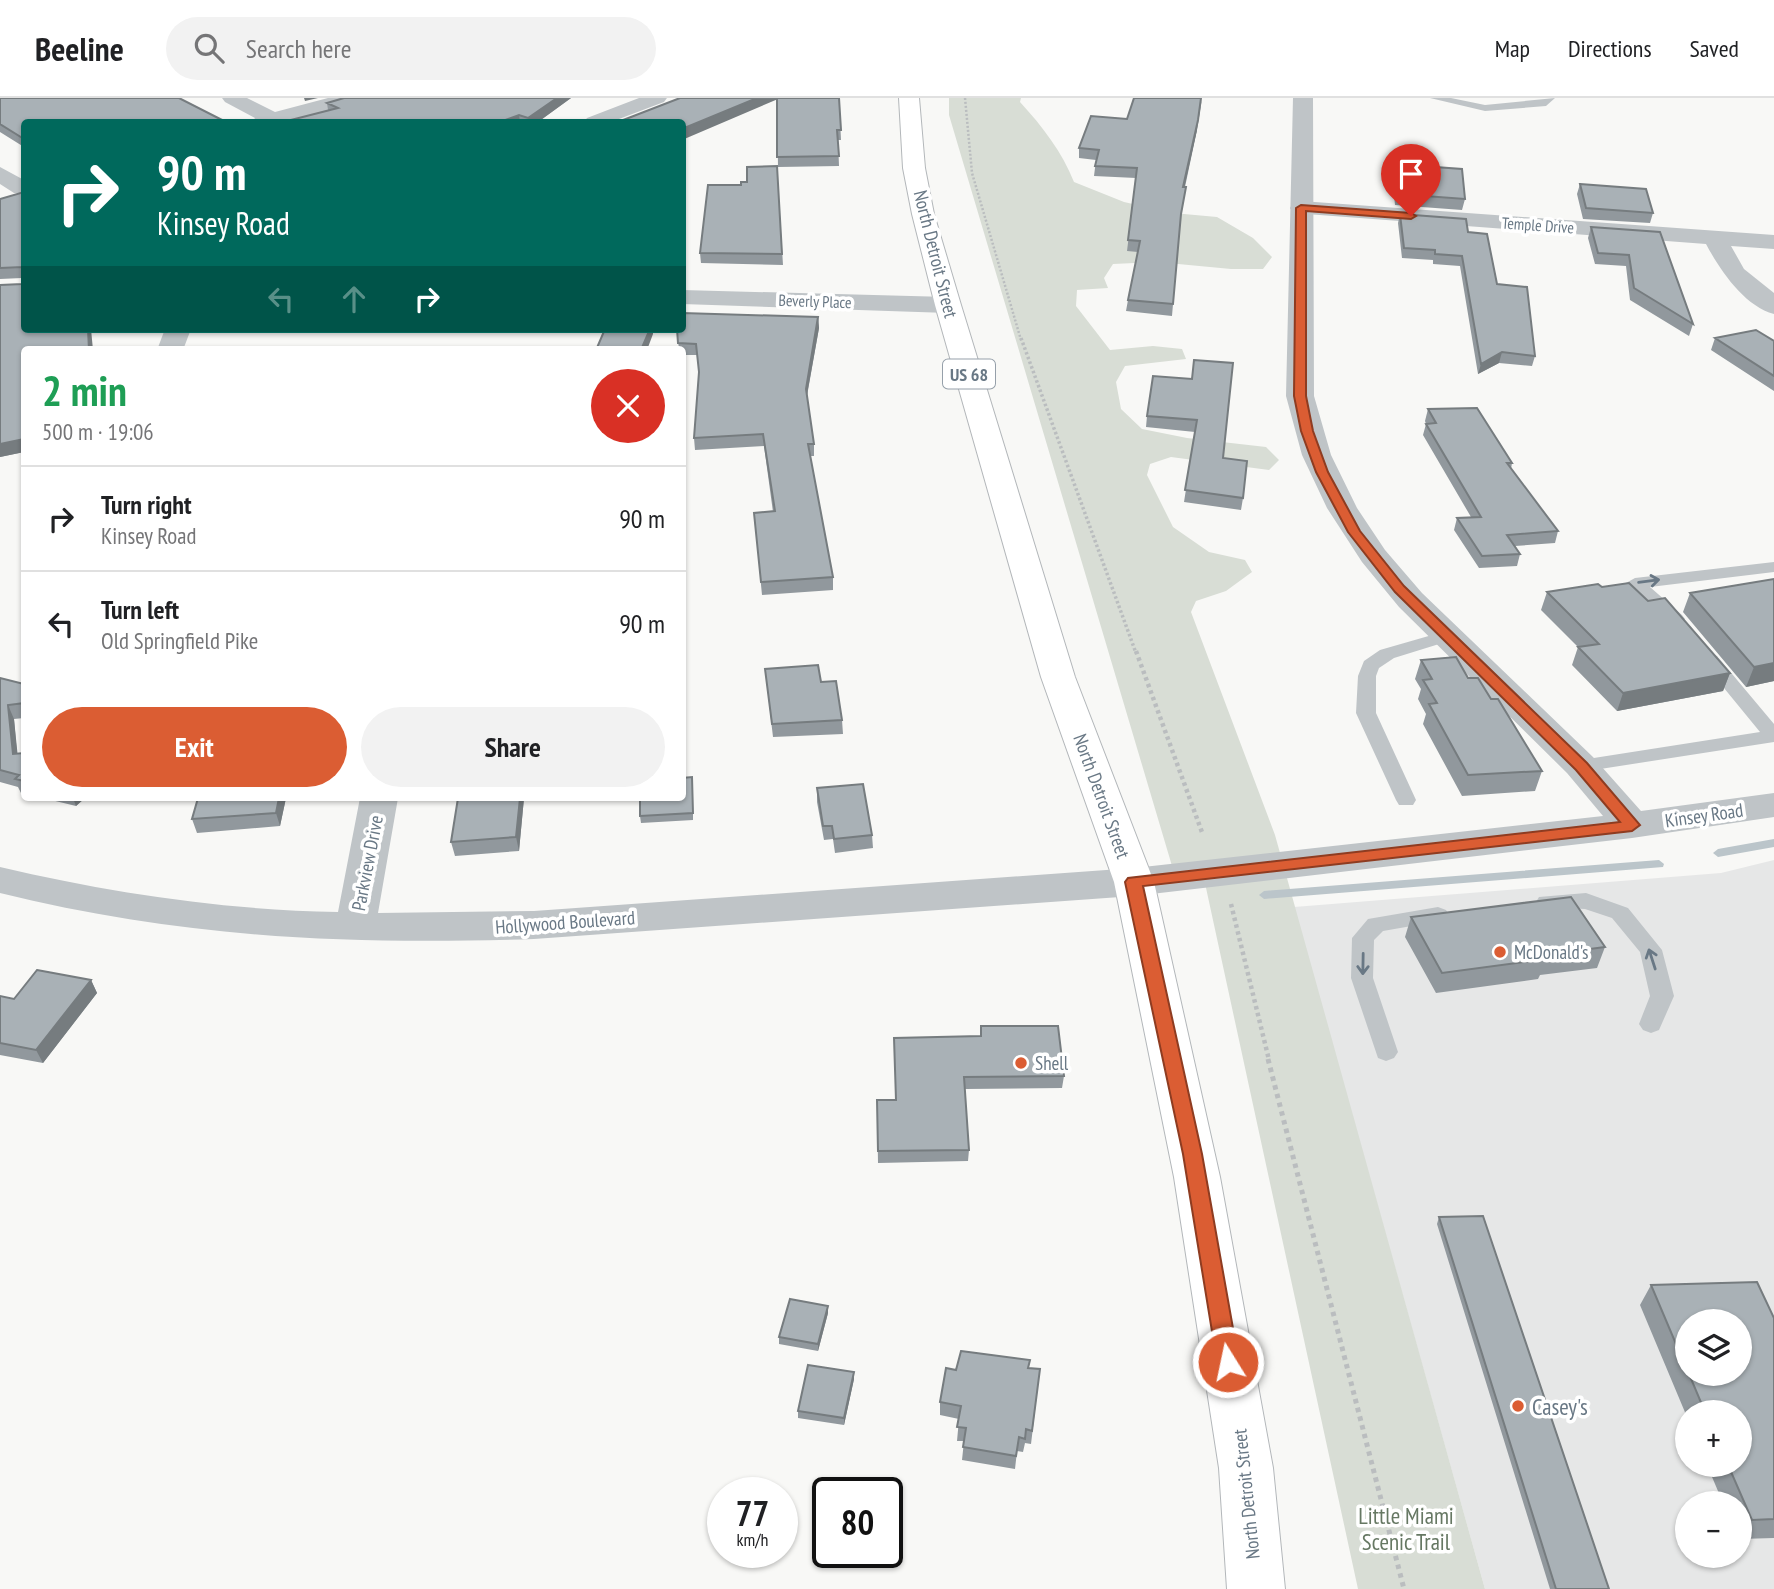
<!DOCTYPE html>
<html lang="en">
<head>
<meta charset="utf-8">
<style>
	:root { --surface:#fff; --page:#f2f2f2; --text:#202124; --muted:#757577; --line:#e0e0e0; --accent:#db5d33 }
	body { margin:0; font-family:"PT Sans Narrow",sans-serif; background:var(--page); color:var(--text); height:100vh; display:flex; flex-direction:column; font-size:26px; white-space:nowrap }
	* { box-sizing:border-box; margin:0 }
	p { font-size:23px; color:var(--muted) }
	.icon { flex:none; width:38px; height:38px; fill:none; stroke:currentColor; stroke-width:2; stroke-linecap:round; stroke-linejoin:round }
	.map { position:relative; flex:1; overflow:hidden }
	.side { position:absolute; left:21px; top:248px; width:665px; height:455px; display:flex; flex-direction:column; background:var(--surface); border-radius:7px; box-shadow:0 2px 5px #0004 }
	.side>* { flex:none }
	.hud { position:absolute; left:21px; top:21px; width:665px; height:214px; border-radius:7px; box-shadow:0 2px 5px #0004; background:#00695c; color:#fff; overflow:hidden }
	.fabs { position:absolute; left:1675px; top:1211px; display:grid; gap:14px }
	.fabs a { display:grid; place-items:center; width:77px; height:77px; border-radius:50%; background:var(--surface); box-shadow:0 2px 5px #0004; font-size:35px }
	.speed { position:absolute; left:707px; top:1379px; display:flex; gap:14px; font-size:35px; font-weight:700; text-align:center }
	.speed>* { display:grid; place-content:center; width:91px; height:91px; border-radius:50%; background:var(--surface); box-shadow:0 2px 5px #0004; line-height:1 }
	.speed small { font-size:18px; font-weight:400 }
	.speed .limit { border:4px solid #111; border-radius:10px; background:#fff; color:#111 }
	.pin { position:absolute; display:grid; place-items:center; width:60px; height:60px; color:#fff; margin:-72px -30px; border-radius:50% 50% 50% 0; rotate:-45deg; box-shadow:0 0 7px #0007 }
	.pin .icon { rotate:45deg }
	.me { position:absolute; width:77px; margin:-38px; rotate:350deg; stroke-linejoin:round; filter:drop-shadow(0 0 5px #0008) }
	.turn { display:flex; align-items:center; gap:24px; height:147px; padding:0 21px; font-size:32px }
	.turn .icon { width:91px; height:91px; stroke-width:2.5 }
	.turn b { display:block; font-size:49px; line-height:60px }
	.lanes { display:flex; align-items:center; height:66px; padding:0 21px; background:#0003; justify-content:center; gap:35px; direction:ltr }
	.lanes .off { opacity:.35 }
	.round { display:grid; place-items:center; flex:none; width:74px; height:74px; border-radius:37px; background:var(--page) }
	.overview { display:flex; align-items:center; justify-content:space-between; height:119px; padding:0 21px }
	h1 { font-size:42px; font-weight:800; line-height:52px; color:#1e9e55 }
	.primary-button { display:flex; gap:14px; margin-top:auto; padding:14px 21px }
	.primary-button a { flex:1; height:80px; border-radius:42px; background:var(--accent); color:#fff; font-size:28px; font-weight:800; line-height:80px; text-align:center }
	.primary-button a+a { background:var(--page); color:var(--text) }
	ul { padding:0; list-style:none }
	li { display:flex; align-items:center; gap:21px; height:105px; padding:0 21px; border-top:2px solid var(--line) }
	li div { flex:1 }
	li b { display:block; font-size:26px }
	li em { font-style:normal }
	header { display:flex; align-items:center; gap:42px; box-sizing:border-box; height:98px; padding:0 35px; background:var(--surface); border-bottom:2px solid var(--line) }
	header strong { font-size:33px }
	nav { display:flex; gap:38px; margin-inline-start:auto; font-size:24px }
	.search { width:490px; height:63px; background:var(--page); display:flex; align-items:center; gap:18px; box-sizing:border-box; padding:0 24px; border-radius:38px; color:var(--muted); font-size:26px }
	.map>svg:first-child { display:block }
</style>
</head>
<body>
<header>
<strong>Beeline</strong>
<div class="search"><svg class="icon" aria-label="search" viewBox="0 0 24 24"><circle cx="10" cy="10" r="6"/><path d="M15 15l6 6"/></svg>Search here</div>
<nav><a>Map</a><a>Directions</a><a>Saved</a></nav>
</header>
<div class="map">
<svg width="1774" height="1491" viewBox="0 0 1774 1491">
	<rect width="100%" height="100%" fill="#f8f8f6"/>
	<path fill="#e6e7e7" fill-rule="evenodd" d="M1774,762V1491H1485L1294,809L1721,775ZM1687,1223H1740V1276H1687ZM1687,1314H1740V1367H1687ZM1687,1405H1740V1458H1687Z"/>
	<path fill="#d8ddd5" d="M949,0H1021L1020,4C1043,29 1062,54 1074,84L1124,104L1173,115L1217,119L1253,140L1272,159L1263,171H1231L1157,164L1113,166L1104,180L1108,190L1077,192L1076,208L1110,252L1153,248L1182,251L1186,261L1125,268L1116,284L1121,311L1142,331L1187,340L1266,349L1279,362L1269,372L1171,359L1150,366L1147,377L1173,429L1209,454L1245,462L1252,474L1226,493L1196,503L1191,514L1275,737L1485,1491H1358L1203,776L1175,778L949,17Z"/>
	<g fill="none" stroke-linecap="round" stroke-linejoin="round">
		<path fill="#bbc5ca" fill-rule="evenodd" d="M1774,741V749L1718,759L1713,755L1718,751Z
			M1659,762L1664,766L1663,769L1264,801L1259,797L1264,793Z"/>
		<g stroke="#b3b7ba" stroke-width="2">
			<path id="trunk" d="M899,0H919L925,70L934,116L961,207L1075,579L1154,784L1220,1079L1273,1370L1285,1491H1227L1219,1370L1174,1079L1114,784L1041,579L935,207L912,116L903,70Z"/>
		</g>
		<path stroke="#babdbf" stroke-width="2.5" stroke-dasharray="2 2" stroke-linecap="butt" d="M965,0L972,75L1021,242"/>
		<path stroke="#babdbf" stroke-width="3.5" stroke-dasharray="2.5 2.5" stroke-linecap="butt" d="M1021,240L1136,555"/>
		<path stroke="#babdbf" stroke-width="4.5" stroke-dasharray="3.5 3.5" stroke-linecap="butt" d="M1136,553L1203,737
			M1231,806L1269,962"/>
		<path stroke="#babdbf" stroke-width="5" stroke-dasharray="4.5 4.5" stroke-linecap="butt" d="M1268,961L1404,1491"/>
		<path fill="#bfc4c7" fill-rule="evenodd" d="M1430,0H1451L1485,7L1555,0L1546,8L1485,13Z
			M1774,464V474L1650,489L1682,517L1685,521L1676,526L1670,525L1626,485L1635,480Z
			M1446,533L1452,534L1455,538L1452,542L1394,560L1379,570L1376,578V615L1416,702L1413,707H1399L1396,702L1356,615L1358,578L1364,563L1380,552Z
			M1710,556L1717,558L1774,626V644L1581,674L1574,672L1571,668L1574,664L1581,662L1760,634L1701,562Z
			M1586,795L1628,810L1662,852L1674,898L1659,932L1651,935L1643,932L1639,926L1650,898L1640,854L1612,820L1585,811L1539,809L1536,804L1539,799Z
			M1438,809L1446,812L1449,817L1446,822L1383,833L1374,842L1373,880L1398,954L1394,960L1386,963L1378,960L1351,880L1352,840L1368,821Z"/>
		<path fill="#bfc4c7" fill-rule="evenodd" d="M222,0H247L275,14L328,0H361L358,4L283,24H252L255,20L225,4Z
			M639,0H667L664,4L611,24H584L587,20Z
			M0,69L24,82V96L14,95L0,86Z
			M1301,103L1774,137V151L1731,148L1744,171L1774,195V216C1744,208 1720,172 1706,146L1293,115L1290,110L1293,105Z
			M682,192L948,199L957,202L961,207L957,212L948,215L682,206Z
			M165,231H191L183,252H157Z
			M360,700H398L378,815L534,813L1134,770L1148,774L1154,784L1148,794L1134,798L534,841C347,847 183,840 0,795V769C111,795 224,812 338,814Z"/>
		<path fill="#bfc4c7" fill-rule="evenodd" d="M1293,0H1313L1314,298L1331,357L1357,410L1385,452L1422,495L1593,659L1641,713L1774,695V719L1632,740L1134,798L1120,794L1114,784L1120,774L1134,770L1603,718L1567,675L1399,509L1362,464L1327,410L1302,357L1286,298Z"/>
		<use href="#trunk" fill="#fff" fill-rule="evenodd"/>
	</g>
	<path fill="#91989d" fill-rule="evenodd" d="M0,0L24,24V49L0,34Z
		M344,0H571L538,24H283L328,12L327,5Z
		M680,0H839L841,42H838L839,68L778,69L777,2Z
		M1127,21L1197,32L1185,89H1186L1180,124L1172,218L1126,213L1128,202L1138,154L1127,153L1136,80L1094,78L1096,62L1079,60V50Z
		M1394,66L1465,101L1462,112L1395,107L1392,77Z
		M777,68L783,167L701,165L700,155L741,87Z
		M1580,86L1653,115L1650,125L1583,121L1577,96Z
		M24,94V354L0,359L22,186V180L0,181V101Z
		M1400,116L1468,134L1497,186L1535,258L1532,268L1499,265L1478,276L1460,168L1433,166V162L1402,160L1398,125Z
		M1591,129L1660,134L1693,226L1689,238L1630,202L1626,168L1595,166L1588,140Z
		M818,219L819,230L807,298L814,346V358H810L833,479V492L762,497L754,415L773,414L764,348L695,352L694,340L699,276L697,257H682V252H679L677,231Z
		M1715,240L1774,243V293L1711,252Z
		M1191,281L1223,360L1243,400L1241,412L1184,404L1195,334L1146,329L1147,318Z
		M1428,311L1512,365L1511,371L1558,433L1555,445L1515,448L1520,456L1517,468L1479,470L1454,432L1457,420L1471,419L1423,337L1426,326L1425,323Z
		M1774,481V583L1746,589L1683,514L1690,495Z
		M1602,489L1730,575L1723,593L1617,613L1572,567L1578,549L1541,512L1547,494Z
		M1421,562L1468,580L1491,601L1542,673L1535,693L1462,698L1423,626L1426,616L1418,601L1421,591L1415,581Z
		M765,571L821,584L842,622L843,636L773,639Z
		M0,580L24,586V620L14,621L17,656L24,655V695H21L18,689L0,684Z
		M693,686V722L641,725L640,718Z
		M817,690L872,737L873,750L835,755L833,741L824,742L817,704Z
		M43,700H85L76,708Z
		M190,700H286L280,728L197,735L192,721L198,702H191Z
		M458,700H524L519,753L455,758L451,744Z
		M1411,819L1605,849L1597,870L1540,877L1538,881L1436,895L1405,839Z
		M91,882L97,895L43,965L0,957V898L14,901Z
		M981,928L1064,978L1062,990L965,991L969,1052L968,1063L878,1065L877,1002H895L980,938Z
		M1439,1119L1609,1491H1550L1437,1126Z
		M1651,1187L1774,1220V1440L1740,1441V1405H1723L1707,1367H1740V1314H1687V1319L1640,1207ZM1687,1223L1740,1276H1687Z
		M828,1215L818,1253L779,1246V1239Z
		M1029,1270L1040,1271L1031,1346L1025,1345L1023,1354L1017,1353L1015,1371L962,1362L964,1343H957L959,1321L940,1317V1304L956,1272Z
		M854,1274V1281L844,1327L798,1320V1313Z"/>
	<path fill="#767c7f" d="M304,0H318L305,3Z
		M557,0H571L538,24H529L528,20Z
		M757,0H778V1L682,42V31Z
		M1202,0L1197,32L1182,100L1183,89Z
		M519,17L520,24H500Z
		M818,219L819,230L806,302V291Z
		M88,231H91L93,252H89Z
		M650,231H653V236L647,252H641Z
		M1502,254L1499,265L1478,276L1481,266Z
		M24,341V354L0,359V346Z
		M1774,565V583L1746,589L1754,569Z
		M1730,575L1723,593L1617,613L1623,595Z
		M8,607L14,621L19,670L13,656Z
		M73,700H85L76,708Z
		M279,700H286L280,728L276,715Z
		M520,700H524L519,753L516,739Z
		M91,882L97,895L43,965L36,952Z
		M828,1208V1215L818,1253V1246Z
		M854,1274V1281L844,1327V1320Z"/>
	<path fill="#a9b1b6" stroke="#767c7f" stroke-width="2" d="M0,0H179L226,24H24V41L0,26Z
		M344,0H557L528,20L519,17L500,24H283L338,10L327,5Z
		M680,0H757L682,31V24H618Z
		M777,0H839L841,32H837L839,58L777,59Z
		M1134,0H1201L1198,22L1183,89H1186L1181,116L1173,206L1128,202L1140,143L1128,142L1137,70L1095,68L1099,52L1079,50L1091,18L1127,21Z
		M1394,66L1462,71L1465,101L1398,96Z
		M777,68L782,156L700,155L708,87H741V84H747V69Z
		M1580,86L1646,91L1653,115L1586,110Z
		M24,94V231H88L89,252H24V341L0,346V187L22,186V169L0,170V101Z
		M1400,116L1466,121L1468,134L1487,136L1497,186L1527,189L1535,258L1502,254L1481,266L1462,158L1435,156V152L1404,150Z
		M1591,129L1660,134L1693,226L1634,190L1629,157L1598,155Z
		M682,215L818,219L806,291L814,346H808L833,479L761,484L754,415L775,413L763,336L694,340L699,274L696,246L678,245L677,231H682Z
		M605,231H650L641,252H596Z
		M1756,232L1774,243V278L1715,240Z
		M1194,262L1233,265L1223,360L1247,363L1243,400L1185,392L1197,322L1147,318L1153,278L1192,281Z
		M1477,310L1512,365H1507L1558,433L1507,437L1520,456L1482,458L1457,420L1481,419L1426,326L1436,325L1428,311Z
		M1774,481V565L1754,569L1690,495Z
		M1629,485L1648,503L1665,500L1730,575L1623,595L1578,549L1599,546L1547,494L1598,486L1602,489Z
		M1456,559L1468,580H1478L1491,601H1498L1542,673L1468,677L1429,606L1437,605L1423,582L1432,581L1421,562Z
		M818,567L821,584L836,583L842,622L772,626L765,571Z
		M0,580L24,586V605L8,607L13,656L24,655V683L15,681L19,677L0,672Z
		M692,679L693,715L640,718V700H682V680Z
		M863,686L872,737L834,741L832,728H823L817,690Z
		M198,700H279L276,715L192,721Z
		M458,700H520L516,739L451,744Z
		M1571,799L1605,849L1544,857L1546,861L1442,875L1411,819Z
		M37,872L91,882L36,952L0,945V898L14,901Z
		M981,928H1058L1064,978L964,979L969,1052L878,1053L877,1002H896L894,940L981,938Z
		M1483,1118L1609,1491H1556L1439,1119Z
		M1757,1184L1774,1220V1421L1752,1422L1728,1367H1740V1314H1705L1689,1276H1740V1223H1687V1272L1651,1187Z
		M790,1201L828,1208L818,1246L779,1239Z
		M961,1253L1030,1262L1028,1270L1040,1271L1032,1333L1026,1331L1025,1341L1019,1339L1016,1358L963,1349L966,1330L957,1329L961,1308L940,1304L946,1270L956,1272Z
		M808,1267L854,1274L844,1320L798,1313Z"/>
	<defs><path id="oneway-shaft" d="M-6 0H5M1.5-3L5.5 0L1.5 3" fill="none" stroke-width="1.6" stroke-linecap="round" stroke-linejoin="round" transform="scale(1.75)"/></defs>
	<g stroke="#697885">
		<use href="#oneway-shaft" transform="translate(1649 483) rotate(-7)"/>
		<use href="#oneway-shaft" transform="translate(1652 861) rotate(-108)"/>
		<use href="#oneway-shaft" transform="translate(1363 866) rotate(91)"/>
	</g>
	<path fill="#db5d33" stroke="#8e3c21" stroke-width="2" d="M1301,107L1411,115L1416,118L1411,121L1306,113V298L1313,333L1328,374L1360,433L1404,488L1587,665L1640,727L1632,733L1143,788L1202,1056L1239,1264L1235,1271L1228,1274L1220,1271L1217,1264L1183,1056L1125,784L1128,780L1620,724L1576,672L1395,494L1348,434L1316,374L1301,333L1294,298L1296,110Z"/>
	<g fill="#db5d33" stroke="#fff" stroke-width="2.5">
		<circle cx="1500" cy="854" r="7"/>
		<circle cx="1021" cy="965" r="7"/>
		<circle cx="1518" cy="1308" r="7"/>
	</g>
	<g text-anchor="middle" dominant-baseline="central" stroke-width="7" stroke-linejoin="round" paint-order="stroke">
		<g font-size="16" fill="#697885" stroke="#fff">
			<text transform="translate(1538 127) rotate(4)">Temple Drive</text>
			<text transform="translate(815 203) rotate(2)">Beverly Place</text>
		</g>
		<rect fill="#fff" stroke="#96a0aa" stroke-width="2" x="943" y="261.5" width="52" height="29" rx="5"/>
		<g font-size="18" font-weight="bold" fill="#697885">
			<text x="969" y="276">US 68</text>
		</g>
		<g font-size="19" fill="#697885" stroke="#fff">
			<text transform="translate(936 156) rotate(76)">North Detroit Street</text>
			<text transform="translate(1102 698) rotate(70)">North Detroit Street</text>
			<text transform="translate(1704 717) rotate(-8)">Kinsey Road</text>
			<text transform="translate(367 765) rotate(-79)">Parkview Drive</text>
			<text transform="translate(565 824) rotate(-4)">Hollywood Boulevard</text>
			<text transform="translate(1246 1396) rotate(-96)">North Detroit Street</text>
		</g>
		<g font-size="19" fill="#697885" stroke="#fff" text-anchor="start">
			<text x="1514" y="854">McDonald's</text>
			<text x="1035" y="965">Shell</text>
		</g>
		<g font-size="23" fill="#697885" stroke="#fff" text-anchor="start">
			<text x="1532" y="1308">Casey's</text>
		</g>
		<g font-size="23" fill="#667863" stroke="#fff">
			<text x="1406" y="1417">Little Miami<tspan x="1406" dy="26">Scenic Trail</tspan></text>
		</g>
	</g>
</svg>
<div class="fabs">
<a><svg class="icon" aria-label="layers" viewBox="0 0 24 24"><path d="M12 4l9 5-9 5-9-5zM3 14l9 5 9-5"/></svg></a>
<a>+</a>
<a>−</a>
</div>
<div class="speed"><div>77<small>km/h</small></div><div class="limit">80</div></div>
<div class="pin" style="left:1411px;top:118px;background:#d93025"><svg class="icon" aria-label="arrive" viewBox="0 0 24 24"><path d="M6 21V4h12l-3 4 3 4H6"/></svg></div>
<svg class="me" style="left:1228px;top:1264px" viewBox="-20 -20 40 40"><circle r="17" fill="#db5d33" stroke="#fff" stroke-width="3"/><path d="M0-11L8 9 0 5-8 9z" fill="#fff"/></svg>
<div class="hud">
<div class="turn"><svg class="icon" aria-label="right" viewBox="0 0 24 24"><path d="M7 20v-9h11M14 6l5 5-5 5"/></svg><div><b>90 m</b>Kinsey Road</div></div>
<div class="lanes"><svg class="icon off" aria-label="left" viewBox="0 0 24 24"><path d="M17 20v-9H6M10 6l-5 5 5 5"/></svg><svg class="icon off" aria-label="ahead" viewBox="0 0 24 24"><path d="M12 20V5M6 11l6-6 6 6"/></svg><svg class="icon" aria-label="right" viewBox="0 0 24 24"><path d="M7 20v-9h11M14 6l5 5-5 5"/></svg></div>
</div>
<section class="side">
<div class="overview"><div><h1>2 min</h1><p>500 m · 19:06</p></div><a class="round" style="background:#d93025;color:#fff"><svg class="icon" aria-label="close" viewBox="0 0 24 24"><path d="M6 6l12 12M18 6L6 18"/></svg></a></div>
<ul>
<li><svg class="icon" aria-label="right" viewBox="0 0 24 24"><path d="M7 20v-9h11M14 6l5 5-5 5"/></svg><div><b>Turn right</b><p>Kinsey Road</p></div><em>90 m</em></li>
<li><svg class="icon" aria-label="left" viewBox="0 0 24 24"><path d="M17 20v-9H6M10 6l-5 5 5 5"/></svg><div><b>Turn left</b><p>Old Springfield Pike</p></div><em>90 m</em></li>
</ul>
<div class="primary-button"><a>Exit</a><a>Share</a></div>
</section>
</div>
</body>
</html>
